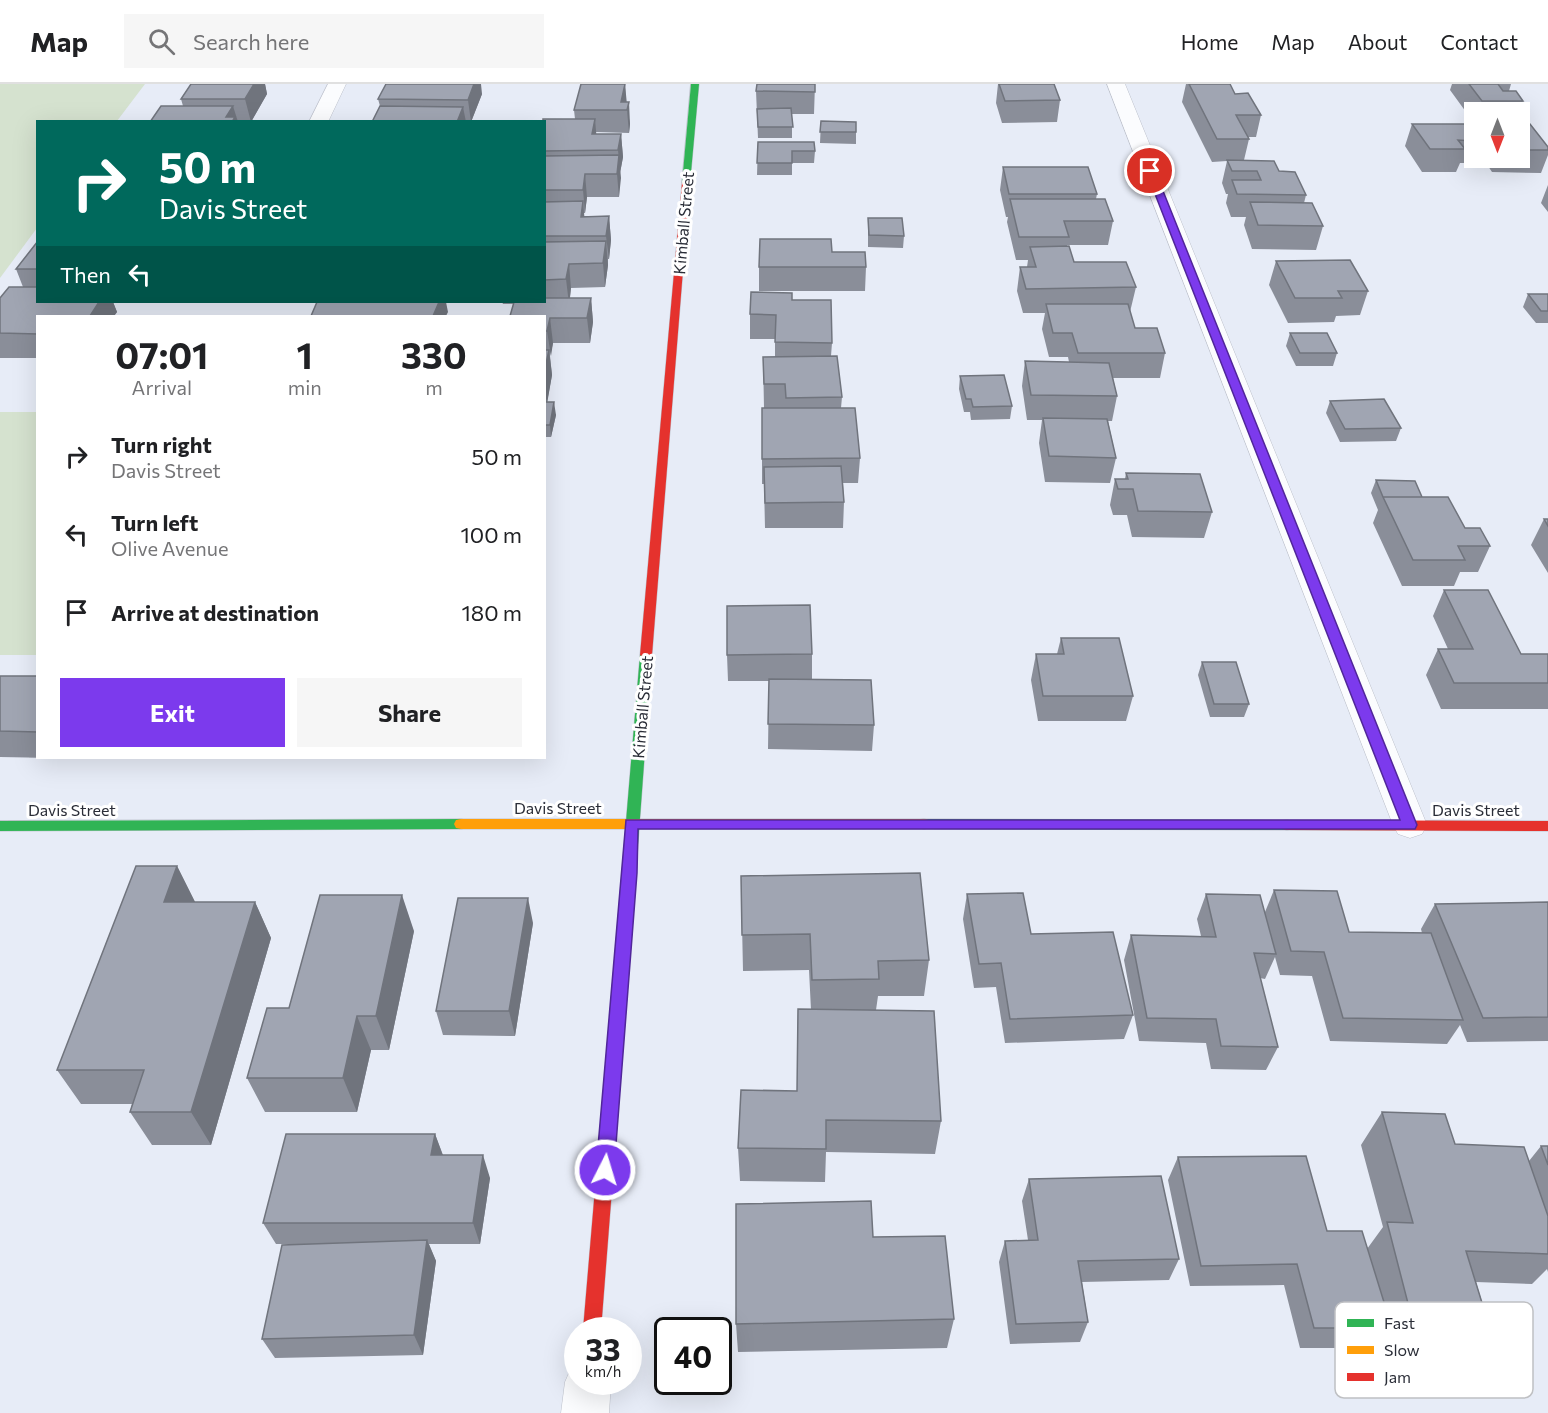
<!DOCTYPE html>
<html lang="en">
<head>
<meta charset="utf-8">
<style>
	:root { --surface:#fff; --page:#f6f6f6; --text:#202124; --muted:#757577; --line:#e0e0e0; --accent:#7c3aed }
	body { margin:0; font-family:Commissioner,sans-serif; background:var(--page); color:var(--text); height:100vh; display:flex; flex-direction:column; font-size:22px; white-space:nowrap }
	* { box-sizing:border-box; margin:0 }
	p { font-size:20px; color:var(--muted) }
	.icon { flex:none; width:33px; height:33px; fill:none; stroke:currentColor; stroke-width:2; stroke-linecap:round; stroke-linejoin:round }
	.map { position:relative; flex:1; overflow:hidden }
	.details { position:absolute; left:36px; top:231px; width:510px; height:444px; display:flex; flex-direction:column; background:var(--surface); border-radius:0px; box-shadow:0 6px 24px #0002 }
	.details>* { flex:none }
	.hud { position:absolute; left:36px; top:36px; width:510px; height:183px; border-radius:0px; box-shadow:0 6px 24px #0002; background:#00695c; color:#fff; overflow:hidden }
	.needle { width:39px; rotate:180deg }
	.buttons { position:absolute; left:1464px; top:18px; display:grid; gap:12px }
	.buttons a { display:grid; place-items:center; width:66px; height:66px; border-radius:0px; background:var(--surface); box-shadow:0 6px 24px #0002; font-size:30px }
	.speed { position:absolute; left:564px; top:1233px; display:flex; gap:12px; font-size:30px; font-weight:700; text-align:center }
	.speed>* { display:grid; place-content:center; width:78px; height:78px; border-radius:50%; background:var(--surface); box-shadow:0 6px 24px #0002; line-height:1 }
	.speed small { font-size:15px; font-weight:400 }
	.speed .limit { border:3px solid #111; border-radius:9px; background:#fff; color:#111 }
	.pin { position:absolute; display:grid; place-items:center; width:51px; height:51px; color:#fff; margin:-26px; border:3px solid #fff; border-radius:50%; box-shadow:0 2px 6px #0007 }
	.me { position:absolute; width:66px; margin:-33px; rotate:5deg; stroke-linejoin:round; filter:drop-shadow(0 0 4px #0008) }
	.turn { display:flex; align-items:center; gap:21px; height:126px; padding:0 24px; font-size:27px }
	.turn .icon { width:78px; height:78px; stroke-width:2.5 }
	.turn b { display:block; font-size:42px; line-height:51px }
	.then { display:flex; align-items:center; height:57px; padding:0 24px; background:#0003; gap:12px; font-size:22px }
	.eta { display:flex; justify-content:space-evenly; align-items:center; height:102px; text-align:center }
	.eta b { font-size:36px; font-weight:700; line-height:42px }
	.action { display:flex; gap:12px; margin-top:auto; padding:12px 24px }
	.action a { flex:1; height:69px; border-radius:0px; background:var(--accent); color:#fff; font-size:24px; font-weight:700; line-height:69px; text-align:center }
	.action a+a { background:var(--page); color:var(--text) }
	ul { padding:0; list-style:none }
	li { display:flex; align-items:center; gap:18px; height:78px; padding:0 24px }
	li div { flex:1 }
	li b { display:block; font-size:22px }
	li em { font-style:normal }
	header { display:flex; align-items:center; gap:36px; box-sizing:border-box; height:84px; padding:0 30px; background:var(--surface); border-bottom:2px solid var(--line) }
	header strong { font-size:28px }
	nav { display:flex; gap:33px; margin-inline-start:auto; font-size:21px }
	.search { width:420px; height:54px; background:var(--page); display:flex; align-items:center; gap:15px; box-sizing:border-box; padding:0 21px; border-radius:0px; color:var(--muted); font-size:22px }
	.map>svg:first-child { display:block }
</style>
</head>
<body>
<header>
<strong>Map</strong>
<div class="search"><svg class="icon" aria-label="search" viewBox="0 0 24 24"><circle cx="10" cy="10" r="6"/><path d="M15 15l6 6"/></svg>Search here</div>
<nav><a>Home</a><a>Map</a><a>About</a><a>Contact</a></nav>
</header>
<div class="map">
<svg width="1548" height="1329" viewBox="0 0 1548 1329">
	<rect width="100%" height="100%" fill="#e7ecf7"/>
	<path fill="#d5e2cf" d="M0,0H145L117,37L38,38L37,144L0,194Z
		M0,328H37V571H0Z"/>
	<g fill="none" stroke-linecap="round" stroke-linejoin="round">
		<g stroke="#bdc1cb" stroke-width="1">
			<path id="street" d="M328,0H346L328,38H309Z
				M1107,0H1125L1427,741L1422,750L1410,754L1398,750L1393,741Z
				M578,1279V1298H611L609,1329H561L565,1298L572,1282Z"/>
		</g>
		<g stroke="#bdc1cb" stroke-width="1">
			<path id="fast" d="M691,0H699L690,99L686,102L682,99Z
				M646,567L652,571L623,964L621,969L615,971L609,969L607,964L640,571Z
				M461,735L466,736L468,740L466,744L461,745L0,747V737Z
				M924,735L1287,736L1292,737L1294,741L1292,745L1287,746L924,745L919,744L917,740L919,736Z"/>
		</g>
		<g stroke="#bdc1cb" stroke-width="1">
			<path id="slow" d="M461,735H924L929,736L931,740L929,744L924,745H461L456,744L454,740L456,736Z"/>
		</g>
		<g stroke="#bdc1cb" stroke-width="1">
			<path id="jam" d="M686,96L690,99L652,571L646,575L640,571L682,99Z
				M1287,736L1548,737V747L1287,746L1282,745L1280,741L1282,737Z
				M615,957L621,959L623,964L601,1246H583L607,964L609,959Z"/>
		</g>
		<use href="#street" fill="#fbfcfe" fill-rule="evenodd"/>
		<use href="#fast" fill="#30b455" fill-rule="evenodd"/>
		<use href="#slow" fill="#ff9f0a" fill-rule="evenodd"/>
		<use href="#jam" fill="#e5322d" fill-rule="evenodd"/>
	</g>
	<path fill="#8a8e99" d="M191,0H265L267,10L251,38H150L183,22L181,15Z
		M625,0L626,18L630,40L629,49L596,48V50H621L623,73L620,89L619,113H587L585,129H584V132H609L611,156L609,175H608V181L605,203L571,204L570,214H591L593,238L590,259H553L550,272L552,291L547,318L556,331L551,353H544V232L513,220H503L502,218H544V38L575,35L574,26Z
		M815,0L814,30H792V54H758L756,7Z
		M998,0H1054L1060,16L1057,38L1002,39L996,19Z
		M1186,0H1230L1235,10L1261,31L1256,53H1248L1249,55L1244,76L1279,87L1306,111L1304,119L1323,142L1316,166L1252,165L1244,141L1246,133H1231L1226,119L1228,110H1226L1222,99L1227,77L1212,78L1182,18Z
		M1452,0H1511L1509,7L1523,17L1519,28H1474V39L1450,6Z
		M482,10L471,38H372L380,22L378,15Z
		M821,37L856,48V60L820,59Z
		M1412,40H1474V74H1520V40L1548,63V71L1541,89L1492,88L1486,79H1460L1456,88H1422L1405,62Z
		M758,58L815,67L814,79H792V91H757Z
		M1003,83L1097,110L1096,115L1113,137L1108,161H1067V162L1074,178L1136,203L1130,228L1135,244L1165,269L1160,294H1113L1117,312L1112,337H1108L1116,374L1110,399L1045,398L1039,359L1042,336H1027L1022,302L1025,277L1069,278L1068,273H1049L1042,245L1045,229H1023L1017,207L1020,183H1027L1028,176H1016L1007,138L1008,133H1006L1000,106Z
		M1548,101V128L1541,119Z
		M868,134L904,152L903,164L868,163Z
		M38,157V218H113L117,228L114,232H38V274H0V214L23,203L16,185Z
		M832,168L866,183L865,207H759V183Z
		M1276,177L1368,207L1360,231L1336,232L1334,238L1288,239L1269,201Z
		M1528,210H1548V239H1536L1523,223Z
		M792,216L832,259L831,272L842,313L841,324L860,374L858,399H843L844,418L843,444H765L764,400H762V350L764,324L763,273H775V255H750V230Z
		M1290,249L1337,269L1333,282H1296L1286,262Z
		M960,292L1012,322L1010,335L971,336L970,328H964L959,305Z
		M1330,317L1401,344L1396,357L1340,358L1326,329Z
		M1126,389L1212,428L1204,454L1132,453L1127,431H1113L1110,421L1115,395H1125Z
		M1376,396L1422,413L1490,462L1478,488H1460L1454,502H1402L1373,439L1378,426L1371,409Z
		M1544,435H1548V489L1531,461Z
		M1444,506L1521,570H1548V625H1441L1426,591L1438,565H1448L1433,532Z
		M1061,554L1133,612L1126,637H1038L1031,596L1036,570H1057Z
		M812,570V596L874,641L872,667L768,665L769,597H728L727,571Z
		M1202,578L1249,620L1244,633H1210L1198,591Z
		M0,592H38V674H113L112,675L0,673Z
		M177,782L195,818H255L271,854L211,1061H152L130,1028L132,1020H81L57,986Z
		M741,792L929,876L924,912H878L876,926L941,1037L935,1070L826,1068L825,1098L740,1097L738,1064L797,1007L798,925L811,926L809,886L743,887Z
		M1274,806L1349,848L1422,849L1421,845L1435,820L1548,818V957L1467,958L1460,941L1447,960L1330,957L1312,892L1280,891L1275,873L1265,895L1260,894L1278,963L1266,986L1211,985L1206,959L1139,957L1124,876L1131,851L1201,852L1197,835L1206,810L1265,828Z
		M967,810L1031,850L1133,931L1124,955L1005,959L996,903L974,904L963,835Z
		M533,839L515,952L443,951L436,927Z
		M414,847L389,966H371L357,1028H265L247,994L289,924Z
		M1382,1028L1455,1060L1529,1077L1541,1062H1548V1188L1547,1185L1532,1200L1476,1198L1487,1235L1460,1264L1387,1260L1385,1252L1375,1264H1300L1284,1201L1190,1202L1168,1096L1178,1073L1327,1147L1367,1165L1383,1143L1361,1061Z
		M435,1050L443,1071L490,1094L480,1160H429L436,1177L423,1271L275,1274L262,1255L288,1160H276L263,1139Z
		M1029,1095L1179,1175L1169,1196L1082,1198L1088,1238L1080,1258L1010,1260L999,1178L1005,1157L1028,1156L1022,1117Z
		M873,1153L954,1235L947,1264L738,1268L736,1240Z"/>
	<path fill="#70747d" d="M254,0H265L267,10L251,38L245,15Z
		M474,0H481L482,10L471,38L468,16Z
		M625,0L627,21L621,18Z
		M629,18L630,40L629,49L627,26Z
		M233,22L238,38H227L226,33Z
		M463,23L466,38H457Z
		M595,35L597,58L592,50Z
		M621,50L623,73L620,89L618,66Z
		M619,71L621,94L619,113L617,90Z
		M585,90L587,113L585,129L583,106Z
		M583,117L585,140L581,133Z
		M609,132L611,156L609,175L606,152Z
		M606,157L608,181L605,203L603,179Z
		M569,180L571,204L569,220L566,195Z
		M591,214L593,238L590,259L587,234Z
		M99,218H113L117,228L114,232H90Z
		M439,218H446L448,228L446,232H433Z
		M550,234L553,259L551,272L547,247Z
		M549,266L552,291L547,320L544,303V289Z
		M554,318L556,331L551,353L550,341Z
		M177,782L195,818H164Z
		M402,811L414,847L389,966L376,932Z
		M528,814L533,839L515,952L509,927Z
		M255,818L271,854L211,1061L191,1028Z
		M357,932L371,966L357,1028L343,994Z
		M435,1050L443,1072L431,1071Z
		M483,1071L490,1094L480,1160L473,1139Z
		M427,1156L436,1177L423,1271L414,1251Z"/>
	<path fill="#a0a5b2" stroke="#70747d" stroke-width="1.5" d="M191,0H254L245,15H181Z
		M386,0H474L468,16L378,15Z
		M581,0H625L621,18H629L627,26H574Z
		M757,0H815V8L756,7Z
		M999,0H1054L1060,16L1005,17Z
		M1189,0H1230L1235,10L1248,9L1261,31H1236L1249,55H1217Z
		M1469,0H1498L1503,7H1516L1523,17H1482Z
		M161,22H233L226,33H235L232,38H150Z
		M380,22L463,23L457,38H372Z
		M791,24L793,43H758L757,25Z
		M543,35H595L592,50H621L618,66L544,67V38H543Z
		M821,37L856,38V48H820Z
		M1412,40H1474V57L1458,56L1465,65H1430Z
		M1520,40H1530L1548,63V66H1520Z
		M758,58H814L815,67H792V79H757Z
		M619,71L617,90H585L583,106H544V72Z
		M1227,76L1274,77L1279,87L1295,88L1306,111L1237,110L1232,96H1261L1257,87H1232Z
		M1003,83H1088L1097,110H1009Z
		M1010,115H1105L1113,137H1064L1069,153H1019Z
		M583,117L581,133L609,132L606,152H544V118Z
		M1250,118L1312,119L1323,142L1258,141Z
		M868,134H902L904,152L869,151Z
		M760,155H831L832,168H865L866,183H759Z
		M38,157V185H16Z
		M606,157L603,179L569,180L566,195L544,196V158Z
		M1069,162L1074,178H1126L1136,203L1026,205L1020,183H1036L1030,163Z
		M1350,176L1368,207H1338L1342,214H1295L1276,177Z
		M9,203H38V218H99L90,232H38V250L0,249V214Z
		M751,208L792,209V216H831L832,259L775,258L776,231L750,230Z
		M1528,210H1548V227H1541Z
		M544,214H591L587,234H550L547,247H544V232H510L514,218H544Z
		M317,218H439L433,232H311Z
		M1046,220H1128L1135,244H1157L1165,269H1078L1072,249H1053Z
		M1290,249H1327L1337,269H1300Z
		M544,266H549L544,289Z
		M837,272L842,313L786,314L785,300H764L763,273Z
		M1025,277L1109,279L1117,312L1031,311Z
		M1004,291L1012,322L973,323L971,315H966L960,292Z
		M1384,315L1401,344L1345,345L1330,317Z
		M544,318H554L550,341H544Z
		M762,324H855L860,374L762,375Z
		M1043,334L1107,335L1116,374L1049,372Z
		M841,382L844,418L765,419L764,383Z
		M1126,389L1200,390L1212,428L1138,427L1133,405H1118L1115,395H1128Z
		M1376,396L1415,397L1422,413H1383Z
		M1383,413H1448L1465,444H1480L1490,462H1458L1465,476H1413Z
		M1544,435H1548V442Z
		M1444,506H1488L1521,570H1548V599H1454L1438,565H1473Z
		M810,521L812,570L727,571V522Z
		M1061,554H1119L1133,612H1043L1036,570H1064Z
		M1202,578H1236L1249,620H1214Z
		M0,592H38V648L0,647Z
		M769,595L871,596L874,641L768,640Z
		M136,782H177L164,818H255L191,1028H130L144,986H57Z
		M920,789L929,876L878,877L879,895L812,896L810,850L742,851L741,792Z
		M1274,806L1337,807L1349,848L1431,849L1463,936L1343,934L1324,868L1291,867Z
		M1023,809L1031,850L1113,848L1133,931L1010,935L1001,879L979,880L967,810Z
		M1206,810L1260,811L1276,870L1254,869L1278,963L1221,962L1216,935L1147,934L1131,851L1216,853Z
		M320,811H402L376,932H357L343,994H247L267,924H289Z
		M458,814H528L509,927H436Z
		M1548,818V933L1483,934L1435,820Z
		M798,925L934,927L941,1037L826,1036V1065L738,1064L741,1006L797,1007Z
		M1382,1028L1445,1030L1455,1060L1524,1063L1548,1132V1170L1466,1167L1487,1235L1411,1231L1387,1138L1413,1139Z
		M286,1050H435L431,1071H483L473,1139H263Z
		M1541,1062H1548V1081Z
		M1306,1072L1327,1147H1362L1392,1244H1314L1297,1180L1201,1182L1178,1073Z
		M1161,1092L1179,1175L1078,1177L1088,1238L1016,1240L1005,1157L1038,1156L1029,1095Z
		M871,1117L873,1153L945,1152L954,1235L736,1240V1120Z
		M427,1156L414,1251L262,1255L282,1161Z"/>
	<path fill="#7c3aed" stroke="#51269a" stroke-width="1.5" d="M1150,84L1155,87L1417,741L1415,745H638L637,789L614,1086L611,1092L605,1094L599,1092L596,1086L626,736H1400L1146,87Z"/>
	<g text-anchor="middle" dominant-baseline="central" stroke-width="6" stroke-linejoin="round" paint-order="stroke">
		<g font-size="16" fill="#2a2d37" stroke="#fff">
			<text transform="translate(683 139) rotate(-85)">Kimball Street</text>
			<text transform="translate(642 623) rotate(-85)">Kimball Street</text>
			<text x="558" y="723">Davis Street</text>
			<text x="72" y="725">Davis Street</text>
			<text x="1476" y="725">Davis Street</text>
		</g>
	</g>
	<rect x="1335" y="1218" width="198" height="96" rx="9" fill="#fff" stroke="#bfc0c3" stroke-width="1.5"/>
	<rect x="1347" y="1235" width="27" height="8" fill="#30b455"/>
	<rect x="1347" y="1262" width="27" height="8" fill="#ff9f0a"/>
	<rect x="1347" y="1289" width="27" height="8" fill="#e5322d"/>
	<g font-size="16" fill="#2a2d37">
		<text x="1384" y="1245">Fast</text>
		<text x="1384" y="1272">Slow</text>
		<text x="1384" y="1299">Jam</text>
	</g>
</svg>
<div class="buttons">
<a><svg class="needle" viewBox="-14 -14 28 28"><path d="M0-13l5 13h-10z" fill="#e53935"/><path d="M0 13l5-13h-10z" fill="#757577"/></svg></a>
</div>
<div class="speed"><div>33<small>km/h</small></div><div class="limit">40</div></div>
<div class="pin" style="left:1150px;top:87px;background:#d93025"><svg class="icon" aria-label="arrive" viewBox="0 0 24 24"><path d="M6 21V4h12l-3 4 3 4H6"/></svg></div>
<svg class="me" style="left:605px;top:1086px" viewBox="-20 -20 40 40"><circle r="17" fill="#7c3aed" stroke="#fff" stroke-width="3"/><path d="M0-11L8 9 0 5-8 9z" fill="#fff"/></svg>
<div class="hud">
<div class="turn"><svg class="icon" aria-label="right" viewBox="0 0 24 24"><path d="M7 20v-9h11M14 6l5 5-5 5"/></svg><div><b>50 m</b>Davis Street</div></div>
<div class="then">Then<svg class="icon" aria-label="left" viewBox="0 0 24 24"><path d="M17 20v-9H6M10 6l-5 5 5 5"/></svg></div>
</div>
<section class="details">
<div class="eta">
<div><b>07:01</b><p>Arrival</p></div>
<div><b>1</b><p>min</p></div>
<div><b>330</b><p>m</p></div>
</div>
<ul>
<li><svg class="icon" aria-label="right" viewBox="0 0 24 24"><path d="M7 20v-9h11M14 6l5 5-5 5"/></svg><div><b>Turn right</b><p>Davis Street</p></div><em>50 m</em></li>
<li><svg class="icon" aria-label="left" viewBox="0 0 24 24"><path d="M17 20v-9H6M10 6l-5 5 5 5"/></svg><div><b>Turn left</b><p>Olive Avenue</p></div><em>100 m</em></li>
<li><svg class="icon" aria-label="arrive" viewBox="0 0 24 24"><path d="M6 21V4h12l-3 4 3 4H6"/></svg><div><b>Arrive at destination</b></div><em>180 m</em></li>
</ul>
<div class="action"><a>Exit</a><a>Share</a></div>
</section>
</div>
</body>
</html>
